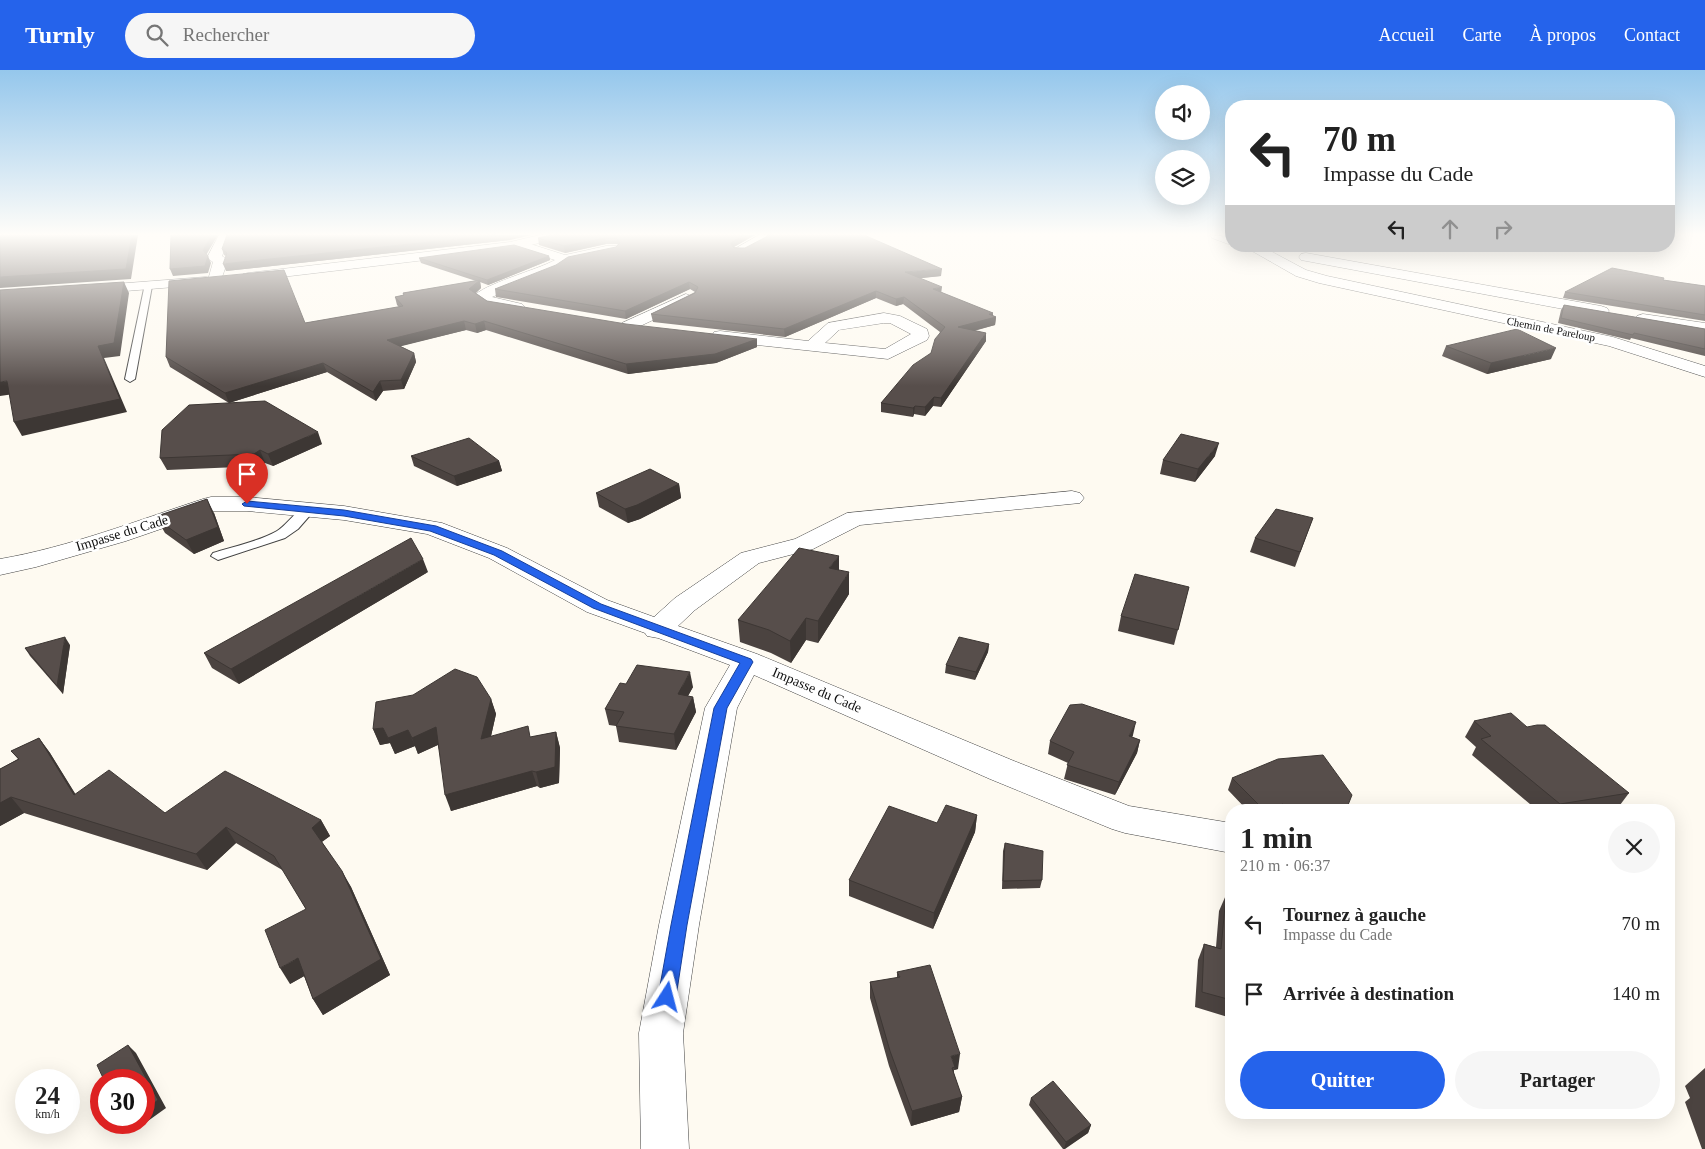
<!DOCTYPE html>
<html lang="fr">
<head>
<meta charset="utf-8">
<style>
	:root { --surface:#fff; --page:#f6f6f6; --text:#222; --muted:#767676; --accent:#2563eb }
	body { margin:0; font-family:Georgia,serif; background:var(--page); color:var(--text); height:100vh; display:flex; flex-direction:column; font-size:19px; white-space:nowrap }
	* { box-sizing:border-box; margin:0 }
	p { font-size:16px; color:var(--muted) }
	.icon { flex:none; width:28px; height:28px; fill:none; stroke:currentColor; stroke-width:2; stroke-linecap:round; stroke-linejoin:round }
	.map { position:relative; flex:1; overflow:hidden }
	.side { position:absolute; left:1225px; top:734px; width:450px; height:315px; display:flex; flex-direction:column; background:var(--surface); border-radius:20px; box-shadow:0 5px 20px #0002 }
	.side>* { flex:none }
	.top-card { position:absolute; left:1225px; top:30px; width:450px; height:152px; border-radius:20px; box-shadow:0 5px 20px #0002; background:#fff; color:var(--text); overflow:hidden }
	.tools { position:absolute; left:1155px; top:15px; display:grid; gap:10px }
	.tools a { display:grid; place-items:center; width:55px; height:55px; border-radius:50%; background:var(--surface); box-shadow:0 5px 20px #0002; font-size:25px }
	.speed { position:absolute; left:15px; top:999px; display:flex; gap:10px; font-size:25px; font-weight:700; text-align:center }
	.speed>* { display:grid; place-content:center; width:65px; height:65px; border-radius:50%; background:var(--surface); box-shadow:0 5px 20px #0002; line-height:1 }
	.speed small { font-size:12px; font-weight:400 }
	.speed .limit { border:8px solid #d22; background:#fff; color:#111 }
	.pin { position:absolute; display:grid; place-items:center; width:42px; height:42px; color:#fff; margin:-51px -21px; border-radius:50% 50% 50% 0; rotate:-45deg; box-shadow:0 0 5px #0007 }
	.pin .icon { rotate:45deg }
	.me { position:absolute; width:55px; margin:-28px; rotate:9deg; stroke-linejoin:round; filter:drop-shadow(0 0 4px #0008) }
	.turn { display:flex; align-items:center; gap:18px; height:105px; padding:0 15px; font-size:22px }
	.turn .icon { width:65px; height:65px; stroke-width:2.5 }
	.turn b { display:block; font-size:35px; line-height:42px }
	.lanes { display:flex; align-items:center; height:48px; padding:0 15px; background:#0003; justify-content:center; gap:25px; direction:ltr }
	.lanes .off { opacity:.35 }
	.round { display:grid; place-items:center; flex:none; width:52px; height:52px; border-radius:26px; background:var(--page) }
	.summary { display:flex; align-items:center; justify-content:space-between; height:85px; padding:0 15px }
	h1 { font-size:30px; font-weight:800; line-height:38px }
	.primary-button { display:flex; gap:10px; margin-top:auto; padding:10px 15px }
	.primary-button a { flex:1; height:58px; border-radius:30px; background:var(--accent); color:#fff; font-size:20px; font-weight:800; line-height:58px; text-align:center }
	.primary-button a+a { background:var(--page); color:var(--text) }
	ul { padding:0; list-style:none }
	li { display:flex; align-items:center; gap:15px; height:70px; padding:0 15px }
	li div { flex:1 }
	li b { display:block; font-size:19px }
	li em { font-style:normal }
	header { display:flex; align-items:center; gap:30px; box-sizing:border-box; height:70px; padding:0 25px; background:var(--accent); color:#fff }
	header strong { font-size:24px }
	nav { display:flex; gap:28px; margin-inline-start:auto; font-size:18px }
	.search { width:350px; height:45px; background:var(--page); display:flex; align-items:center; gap:12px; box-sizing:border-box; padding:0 18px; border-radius:28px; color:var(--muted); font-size:19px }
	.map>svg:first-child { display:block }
</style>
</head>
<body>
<header>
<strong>Turnly</strong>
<div class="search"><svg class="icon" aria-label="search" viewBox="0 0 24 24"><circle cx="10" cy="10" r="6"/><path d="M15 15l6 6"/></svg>Rechercher</div>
<nav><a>Accueil</a><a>Carte</a><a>À propos</a><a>Contact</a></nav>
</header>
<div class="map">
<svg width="1705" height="1079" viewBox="0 0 1705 1079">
	<rect width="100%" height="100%" fill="#fefaf1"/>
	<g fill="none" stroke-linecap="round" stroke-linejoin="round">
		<g stroke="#424242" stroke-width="2">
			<path id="service" d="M145,214L152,216L135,309L130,312L125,309Z
				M307,436L312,437L313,440L312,443L298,459L285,468L218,490L211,486L213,483C232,477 260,471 277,461C287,455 297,439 307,436Z"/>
		</g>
		<g stroke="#424242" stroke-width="1">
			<path id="minor" d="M219,165H231L222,186L228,190L220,213H210L208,210L213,192L207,188Z
				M759,165H772C766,174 747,186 735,183L733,180Z
				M1210,165L1231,167V175L1212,168Z
				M521,171L565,185L606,176H617L619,179L617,182L568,192L557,200L492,227L522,234L525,237L522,240C509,244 482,238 473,227C483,214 537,200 555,190L516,178L514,175Z
				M1261,176L1306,200L1327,206L1613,267L1705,296V307L1609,276L1319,213L1296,206L1245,177Z
				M1306,183L1601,236L1607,238L1609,241L1607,244L1601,246L1301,190L1299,187L1301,184Z
				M686,224L691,226L694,229L691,232L634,259H622L620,256L622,253Z
				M884,243L900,246L927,259L929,266L927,270L888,289L720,271L714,270L712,266L714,262L720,261L808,271L828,253ZM884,253H890L911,264L885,279L825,273L839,260Z
				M1643,244L1705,253V263L1637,252L1635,249L1637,246Z
				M1072,421L1080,423L1084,428L1080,433L860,455L813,479L759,493L695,540L678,556L757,584L1014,691L1129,736L1231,753V783L1125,763L1112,759L990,709L754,605L737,638L699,855L683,963L689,1079H641L639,963L659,855L705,638L730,595L658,568L647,566L645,563L587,542L489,488L427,464L344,450L247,441H213L126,471L36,497L0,505V489C69,477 136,451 203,429L211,427H247L344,436L442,453L507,478L607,530L654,547L675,528L741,483L795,469L847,443Z"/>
		</g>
		<g stroke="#424242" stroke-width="1">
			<path id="tertiary" d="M540,165H562L560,168L510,180L248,211L243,210L241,207L243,204L248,203L510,172Z
				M206,207L211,208L213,211L211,214L89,224L84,223L82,220L84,217L89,216Z"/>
		</g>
		<use href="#service" fill="#fff" fill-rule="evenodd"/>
		<use href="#minor" fill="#fff" fill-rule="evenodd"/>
		<use href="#tertiary" fill="#fff" fill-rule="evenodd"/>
	</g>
	<path fill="#4b4340" d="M551,165H755L734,177L941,206L919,208L941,222L996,247L995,255L974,261L986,271L941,337L933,336L925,346L914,344L913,347L881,342V333L931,283L940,262L903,234L896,236L876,228L785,267L653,252L651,244L695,222L690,219L626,249L496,227L495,219L616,177L618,175L617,174H606L565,183L539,175L538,168Z
		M510,170L226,201V186L224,185L222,179Z
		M549,186L550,190L488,215L480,212L481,218L476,223L487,231L757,277L716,293L628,304L486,260L477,263L466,260L400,276L414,283L416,292L404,319L383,321L376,331L327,302L229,333L322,374L273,396L265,393L259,396L167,400L160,388L229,333L170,297L166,287L305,253L399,237L397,235L395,227L404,225L403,223L476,211L421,193L419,188Z
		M1663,210L1705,216V251L1563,228L1565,222Z
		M1564,235L1705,259V286L1631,268L1630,270L1558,253L1561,240Z
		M1446,276L1551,289L1487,304L1442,286Z
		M411,386L499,391L502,401L457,416L414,396Z
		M1215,386L1195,412L1160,404L1163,390Z
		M679,414L681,428L640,449L628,453L599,437L596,423Z
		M214,443L224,471L194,484L165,463L157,449Z
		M1313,448L1295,497L1250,482L1255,468Z
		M839,500L849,524L818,573L806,570L791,593L771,583L740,572L738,550Z
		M428,502L239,614L212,598L204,583Z
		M1189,517L1174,575L1118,561L1121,546Z
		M989,574L988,582L975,610L945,603L946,595Z
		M70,575L63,624L30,586L25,578Z
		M626,614L693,617L688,626L693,627L696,642L676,680L619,672L616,656L609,655L605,639Z
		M491,629L496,644L491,666L531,667L556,662L560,678L559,713L540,718L537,716L451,741L438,675L418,684L415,676L395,684L390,673L380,675L373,659Z
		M1474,651L1527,657L1629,723L1617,739L1610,740H1537L1472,685L1476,677L1465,667Z
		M1133,665L1132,667L1140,670L1137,683L1115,725L1064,709L1068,693L1048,684L1050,671Z
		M39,668L50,683L75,724L165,743L321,750L330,766L322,772L351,817L390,905L323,945L313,929L304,906L290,914L306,839L284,801L236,773L207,800L24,743L0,756V699L18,689L11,681Z
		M1232,708L1346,740H1247L1228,720Z
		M977,745L975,762L933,859L849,826V810Z
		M1005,773L1042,810L1040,818L1002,819L1003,781Z
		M1226,825L1231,826V948L1195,937L1198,890L1204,874L1216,877L1219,841Z
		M897,902L958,999L954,1000V1004L962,1027L959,1042L911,1056L889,996L870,928V912L897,908Z
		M1705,998V1079H1702L1685,1032L1690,1028L1685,1016Z
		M1031,1028L1091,1055L1088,1063L1065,1079H1063L1029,1035Z"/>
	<path fill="#3d3734" d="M132,165H138L131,209L0,218V207Z
		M212,165H218L205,187L203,180Z
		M495,165H532L510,170L226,201L223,194Z
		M743,165H755L732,178L731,174L732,172Z
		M605,168L606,174L565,183L564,176Z
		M208,186L211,193L208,203L173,206L170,199Z
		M549,186L550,190L488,215L487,210Z
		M942,199L941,206L905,210V202Z
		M480,210L481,218L471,227L469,219Z
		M124,212L129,223L120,286L104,288L127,342L22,366L14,352L98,276Z
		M689,212L690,219L626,249L625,241Z
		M942,217L941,224L933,219Z
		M876,221V228L785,267L784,259Z
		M904,227L903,234L896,236V229Z
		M993,243V248L996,247L995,255L957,265L958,257Z
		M464,251L466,260L390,279L387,270Z
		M484,251L486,260L477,263L475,254Z
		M986,263V271L941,337V328Z
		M757,269V277L716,293L628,304L626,294Z
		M1556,278L1551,289L1487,304L1491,293Z
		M414,283L416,292L404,319L401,310Z
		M323,293L327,302L229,333L225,323Z
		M7,311L14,324L0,326V312Z
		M380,311L383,321L376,331L373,322Z
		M934,327L933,336L925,346V337Z
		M915,336L914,344L913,347V338Z
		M318,362L322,374L273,396L268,384Z
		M1219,373L1215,386L1195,412L1198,399Z
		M260,380L265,393L259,396L254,384Z
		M499,391L502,401L457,416L454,406Z
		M679,414L681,428L640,449L628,453L625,439Z
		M207,429L214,443L224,471L194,484L186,470Z
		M839,486V507L829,498Z
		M423,489L428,502L239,614L231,599Z
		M849,502V524L818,573V551Z
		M806,548V570L791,593L790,571Z
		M65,567L70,575L63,624L57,616Z
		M989,574L988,582L975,610L976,602Z
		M690,602L693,617L680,640L678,624Z
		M693,627L696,642L676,680L674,664Z
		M491,629L496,644L487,684L481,669Z
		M1136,652L1133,665L1126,680L1129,666Z
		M436,657L442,673L418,684L412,668Z
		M383,658L390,673L380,675L373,659Z
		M408,660L415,676L395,684L388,668Z
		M556,662L560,678L559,713L540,718L536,702Z
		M39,668L50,683L86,741L74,725Z
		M1140,670L1137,683L1115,725L1119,712Z
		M532,701L537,716L451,741L445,725Z
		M11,727L24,743L0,756V733Z
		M1283,734L1281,740H1269Z
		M977,745L975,762L933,859L934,843Z
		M321,750L330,766L320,773L312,758Z
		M226,757L236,773L207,800L196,784Z
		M342,801L351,817L390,905L323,945L313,929Z
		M298,888L308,904L290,914L280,898Z
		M128,975L136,983L166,1038L134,1061L126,1053L144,1052V1041Z
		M960,984L958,999L954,1000L955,997L951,986Z
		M962,1027L959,1042L911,1056L912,1041Z
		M1091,1055L1088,1063L1064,1079L1066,1072Z"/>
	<path fill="#574e4b" stroke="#3d3734" d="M0,165H132L126,199L0,207Z
		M171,165H212L203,180L208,186L205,196L170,199Z
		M227,165H495L223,194L227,183L222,179Z
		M551,165H743L732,172L731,174L734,178H745L766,167L768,165H864L942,199L905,202L942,217L933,219L993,243L989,244L996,247L958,257L986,263L941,328L934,327L925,337L915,336L913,338L881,333L913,295L931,283L935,269L945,257L904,227L896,229L876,221L784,259L651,244L695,223L698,217L689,212L625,241L495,219L556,195L568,187L616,177L620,173L616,168H605L564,176L538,168Z
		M514,175L549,186L487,210L419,188Z
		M1612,198L1664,208L1663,210L1705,216V245L1565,222Z
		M284,200L305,253L403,236L395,227L404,225L403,223L480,210L469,219L487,231L626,254L757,269L715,284L626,294L484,251L475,254L464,251L387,270L414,283L401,310L380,311L373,322L323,293L225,323L166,287L169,211Z
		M124,212L114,273L98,276L120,329L14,352L7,311L0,312V220Z
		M1564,235L1705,259V279L1634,263L1633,265L1561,248Z
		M1517,259L1556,278L1491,293L1446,276Z
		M265,331L318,362L268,384L260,380L254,384L160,388L162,360L189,335Z
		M1181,364L1219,373L1198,399L1163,390Z
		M469,368L499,391L454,406L411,386Z
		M650,399L679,414L637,435L625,439L596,423Z
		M207,429L218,457L186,470L157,449V446Z
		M1276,439L1313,448L1300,482L1255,468Z
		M411,468L423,489L231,599L204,583Z
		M799,478L839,486L829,498L849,502L818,551L806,548L790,571L769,560L738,550Z
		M1135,504L1189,517L1178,560L1121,546Z
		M65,567L57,616L25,578Z
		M959,567L989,574L976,602L946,595Z
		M637,595L690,602L678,624L693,627L674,664L616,656L624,642L605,639L620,613L626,614Z
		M455,599L477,607L491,629L481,669L528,656L530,667L556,662L555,697L536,702L532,701L445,725L436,657L412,668L408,660L388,668L383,658L373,659L376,632L413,625Z
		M1082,634L1136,652L1129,666L1140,670L1119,712L1067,695L1074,682L1050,671L1070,635Z
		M1511,643L1527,657L1537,655H1545L1629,723L1560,734L1481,669L1491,666L1474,651Z
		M39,668L74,725L109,700L165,743L225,701L321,750L312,758L342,801L381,889L313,929L298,888L280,898L265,860L306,839L274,786L226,757L196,784L11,727L0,733V699L19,689L11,681Z
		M1323,685L1352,725L1346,740H1289L1283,734L1269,740H1264L1232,708L1278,689Z
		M946,735L977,745L934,843L849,810L889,736L937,753Z
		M1005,773L1043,781L1042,810L1003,811Z
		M1226,825L1231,826V930L1202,922L1204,874L1221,879Z
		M930,895L960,984L951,986L955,997L952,998L962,1027L912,1041L890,981L870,912L900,907L897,902Z
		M128,975L158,1030L144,1041V1010H104L97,995Z
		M1053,1011L1091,1055L1066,1072L1031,1028Z"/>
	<linearGradient id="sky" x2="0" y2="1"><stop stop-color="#95c7ec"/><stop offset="0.52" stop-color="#fffdf9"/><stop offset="1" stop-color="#fffdf9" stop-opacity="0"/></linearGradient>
	<rect width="1705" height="316" fill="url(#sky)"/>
	<path fill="#2563eb" stroke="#184099" d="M247,431L344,440L436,456L502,481L601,534L751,589L753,592L727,638L687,855L676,927L674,933L667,935L661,933L658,927L671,855L714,638L740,593L593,538L494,485L430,461L344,446L244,436L242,434Z"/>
	<g text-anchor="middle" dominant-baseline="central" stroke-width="5" stroke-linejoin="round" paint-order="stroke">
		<g font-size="11" fill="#0f0f0f" stroke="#fff">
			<text transform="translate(1551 259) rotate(11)">Chemin de Pareloup</text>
		</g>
		<g font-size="14" fill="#0f0f0f" stroke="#fff">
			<text transform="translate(122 463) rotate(-17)">Impasse du Cade</text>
			<text transform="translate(817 620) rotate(23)">Impasse du Cade</text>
		</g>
	</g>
</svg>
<div class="tools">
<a><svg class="icon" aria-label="sound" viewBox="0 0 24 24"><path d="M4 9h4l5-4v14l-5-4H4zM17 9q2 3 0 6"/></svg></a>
<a><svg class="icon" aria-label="layers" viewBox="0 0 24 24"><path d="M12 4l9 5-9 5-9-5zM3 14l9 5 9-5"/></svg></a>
</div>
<div class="speed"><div>24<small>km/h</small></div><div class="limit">30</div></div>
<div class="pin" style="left:247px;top:434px;background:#d93025"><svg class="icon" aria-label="arrive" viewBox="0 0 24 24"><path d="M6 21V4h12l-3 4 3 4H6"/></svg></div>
<svg class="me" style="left:667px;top:927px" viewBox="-20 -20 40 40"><path d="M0-17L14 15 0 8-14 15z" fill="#2563eb" stroke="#fff" stroke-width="4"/></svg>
<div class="top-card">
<div class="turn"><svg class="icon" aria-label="left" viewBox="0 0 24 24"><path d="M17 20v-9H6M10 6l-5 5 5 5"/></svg><div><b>70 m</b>Impasse du Cade</div></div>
<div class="lanes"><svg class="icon" aria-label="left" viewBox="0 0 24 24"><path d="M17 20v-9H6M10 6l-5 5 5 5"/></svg><svg class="icon off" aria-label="ahead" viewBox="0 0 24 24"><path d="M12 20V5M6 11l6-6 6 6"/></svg><svg class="icon off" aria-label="right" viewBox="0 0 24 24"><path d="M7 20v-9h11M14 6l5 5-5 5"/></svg></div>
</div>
<section class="side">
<div class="summary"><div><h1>1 min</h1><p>210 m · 06:37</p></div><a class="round"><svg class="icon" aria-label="close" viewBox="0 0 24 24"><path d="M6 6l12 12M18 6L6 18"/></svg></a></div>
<ul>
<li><svg class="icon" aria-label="left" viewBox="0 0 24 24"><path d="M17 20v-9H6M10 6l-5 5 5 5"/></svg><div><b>Tournez à gauche</b><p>Impasse du Cade</p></div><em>70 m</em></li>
<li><svg class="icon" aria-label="arrive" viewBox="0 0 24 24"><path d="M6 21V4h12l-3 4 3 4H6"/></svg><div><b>Arrivée à destination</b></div><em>140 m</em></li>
</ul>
<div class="primary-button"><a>Quitter</a><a>Partager</a></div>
</section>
</div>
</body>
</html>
